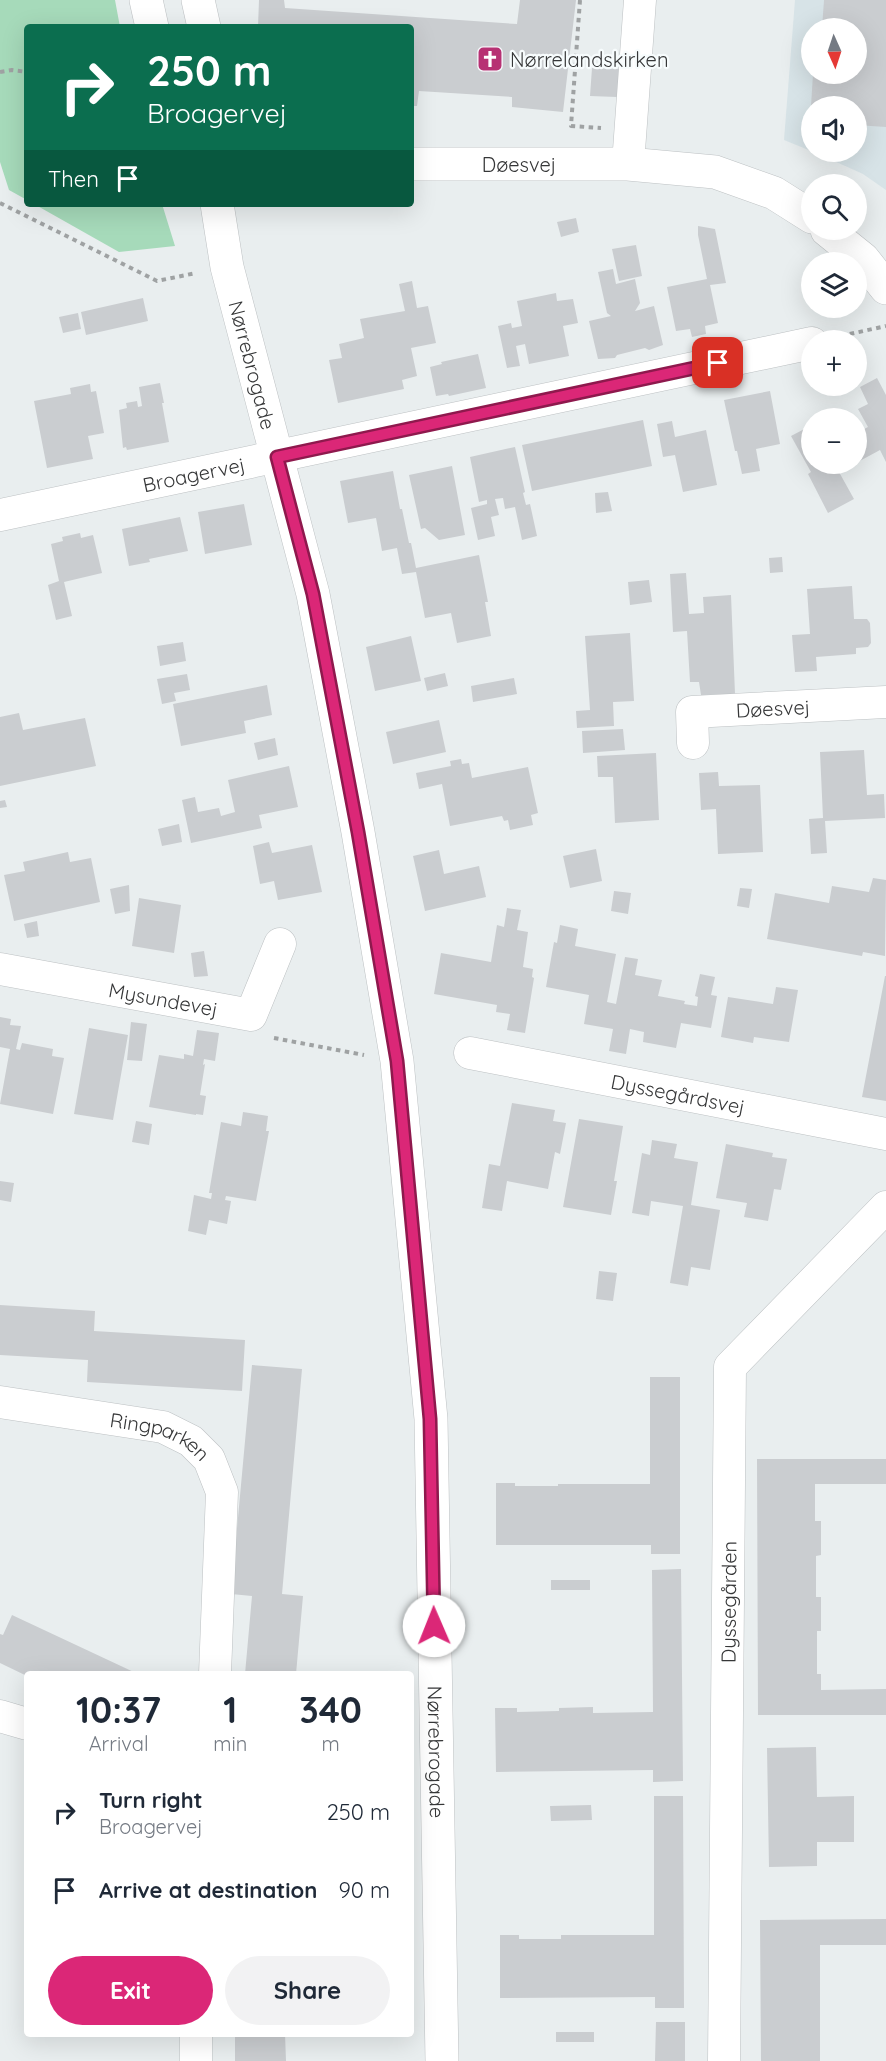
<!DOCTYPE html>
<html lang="en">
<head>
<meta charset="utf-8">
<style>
	:root { --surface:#fff; --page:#f2f2f3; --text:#1f2937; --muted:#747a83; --accent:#db2777 }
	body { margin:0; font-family:Quicksand,sans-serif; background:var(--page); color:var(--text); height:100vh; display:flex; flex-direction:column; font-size:22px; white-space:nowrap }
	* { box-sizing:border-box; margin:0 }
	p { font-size:20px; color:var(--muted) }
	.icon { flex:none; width:33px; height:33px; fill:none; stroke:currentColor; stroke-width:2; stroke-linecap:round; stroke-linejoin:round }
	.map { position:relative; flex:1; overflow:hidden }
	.sheet { position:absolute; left:24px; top:1671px; width:390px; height:366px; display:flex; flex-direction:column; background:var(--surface); border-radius:6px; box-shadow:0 6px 24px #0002 }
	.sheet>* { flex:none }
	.hud { position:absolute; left:24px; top:24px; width:390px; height:183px; border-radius:6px; box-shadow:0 6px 24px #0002; background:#0b6e4f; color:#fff; overflow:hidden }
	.needle { width:39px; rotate:177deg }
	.fabs { position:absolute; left:801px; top:18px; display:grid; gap:12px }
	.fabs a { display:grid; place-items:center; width:66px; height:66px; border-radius:50%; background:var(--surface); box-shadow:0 6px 24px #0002; font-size:30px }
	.pin { position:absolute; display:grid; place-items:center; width:51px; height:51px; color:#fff; margin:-26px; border-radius:12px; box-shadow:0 3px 9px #0006 }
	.me { position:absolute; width:66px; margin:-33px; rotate:359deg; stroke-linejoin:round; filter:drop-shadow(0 0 4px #0008) }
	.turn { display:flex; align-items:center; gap:21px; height:126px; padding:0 24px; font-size:27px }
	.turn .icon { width:78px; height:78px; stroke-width:2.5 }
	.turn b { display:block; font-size:42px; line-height:51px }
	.then { display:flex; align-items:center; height:57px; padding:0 24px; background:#0003; gap:12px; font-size:22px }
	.eta { display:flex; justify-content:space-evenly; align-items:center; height:102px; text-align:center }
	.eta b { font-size:36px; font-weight:800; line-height:42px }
	.button { display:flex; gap:12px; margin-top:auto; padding:12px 24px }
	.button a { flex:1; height:69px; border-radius:36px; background:var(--accent); color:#fff; font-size:24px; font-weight:800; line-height:69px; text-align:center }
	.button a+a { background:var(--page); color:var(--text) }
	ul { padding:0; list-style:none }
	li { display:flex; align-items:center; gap:18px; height:78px; padding:0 24px }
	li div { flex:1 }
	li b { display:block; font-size:22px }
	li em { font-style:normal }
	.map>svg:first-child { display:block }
</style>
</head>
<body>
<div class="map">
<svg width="886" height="2061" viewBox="0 0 886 2061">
	<rect width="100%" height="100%" fill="#e9eeef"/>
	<path fill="#d7e3e7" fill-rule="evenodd" d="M795,0H886V190L863,174L814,152H856V106H812L811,151L784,140ZM812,28H856V74H812Z"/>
	<path fill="#a6daba" d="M0,0H115L120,27H27V200L9,190L0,162Z
		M34,204H162L175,246L119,252Z"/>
	<path fill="#cacdd0" d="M259,0H284L285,8L517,24L520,0H576L563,112L512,107V97L419,91L417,106H411V27H258Z
		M824,0H886V127L856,125V106H811L813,74H856V28H822Z
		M592,68L619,69L617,97L590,96Z
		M576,218L579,232L561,237L557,222Z
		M698,226L715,229L726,283L710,285L718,323L705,326L706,334L692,337L690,329L676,331L667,287L707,279L698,235Z
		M636,245L642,276L619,281L612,249Z
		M613,269L616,284L635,279L640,303L635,311L654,306L663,345L649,350L645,348L617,355L615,358L598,359L589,321L611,316L607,313L598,272Z
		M412,281L417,308L428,306L436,343L411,348L417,376L402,380L404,389L338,403L329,360L342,358L339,344L364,338L360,319L405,311L399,284Z
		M556,293L557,301L573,299L578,323L563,326L569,356L529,364L525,344L516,346L520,366L507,368L498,326L511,323L512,328L522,326L517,301Z
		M143,298L148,321L86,335L81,312Z
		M78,313L81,329L63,333L59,317Z
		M478,354L486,388L449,396L448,394L436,396L430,367L442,364L441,362Z
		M877,378L886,395V462L880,450L856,463V433L868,427L858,409L868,404L860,387Z
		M160,383L164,403H162L169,442L127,450L126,447L123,448L119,410L127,408L126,403L137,401L138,407L142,406L139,387Z
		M90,384L91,392L96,391L104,433L88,436L93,459L47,468L34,401L71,394L70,388Z
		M770,391L780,444L756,449L760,471L742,474L737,451H735L724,400Z
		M643,420L652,466L532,491L522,445Z
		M672,421L675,437L706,430L717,485L683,492L675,455L663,457L657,424Z
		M812,425V464H855L839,472L854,499L828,513L808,474L811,472L791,436Z
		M515,447L525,492L523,493L526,505L530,504L537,536L522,540L515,507L505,509L503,498L495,499L499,515L491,517L495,536L478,540L471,508L487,504V500L479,502L470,457Z
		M452,466L465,535L439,540L425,528L421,529L409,475Z
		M393,471L400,509H402L409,543H411L416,568L479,555L488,602H485L491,636L457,643L451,613L425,618L416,572L402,574L397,548L382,551L376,518L348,523L340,481Z
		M608,492L612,511L596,513L595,493Z
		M244,504L252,545L205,554L198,512Z
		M180,517L188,551L149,559L150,562L129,566L122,529Z
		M80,533L81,538L93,535L102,573L64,582L72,616L56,620L48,585L59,581L51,544L63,541L62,537Z
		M782,557L783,572L770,573L769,558Z
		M686,573L689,614L704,613L703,597L731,595L735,694L701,695L699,682H690L687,631L673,632L670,574Z
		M649,580L652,602L630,605L628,582Z
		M852,586L854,619H867L870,623L871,643L868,647L856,648V654L816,657L817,671L795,672L792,635L810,634L807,589Z
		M630,633L634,701L613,702L614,726L577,728L576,711L590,710L585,636Z
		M411,636L421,681L375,691L366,647Z
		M183,642L186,661L160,666L157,646Z
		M445,673L448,686L427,691L424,678Z
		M187,674L190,690L174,693L176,701L162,704L157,679Z
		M514,678L517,694L473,702L471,686Z
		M267,685L272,715L244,721L246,733L181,746L173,704Z
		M19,713L23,730L85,718L96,766L0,786V717Z
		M439,720L446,752L393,764L386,732Z
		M623,729L625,750L583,753L582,731Z
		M275,738L278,755L258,760L254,743Z
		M864,750L867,795L884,794L885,818L825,821L827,853L811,854L809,819L823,818L820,752Z
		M656,753L659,820L615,823L613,777H598L597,756Z
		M461,759L462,764L469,763L472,778L528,767L538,813L531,815L533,825L510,830L508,820L504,821L502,816L450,826L442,784L419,789L416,773L451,766L450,761Z
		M289,766L298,807L259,815L262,828L191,843L182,800L195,797L198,812L219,808L221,816L235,812L228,780Z
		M718,772L719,786L760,785L763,852L718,854L716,809L701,810L699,773Z
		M5,800L7,807L0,808V801Z
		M179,824L182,842L162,846L158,829Z
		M269,842L272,853L312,845L322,892L278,900L274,881L260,884L253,846Z
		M596,849L602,881L570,888L563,856Z
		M439,850L444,874L479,866L486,897L425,911L413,856Z
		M68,852L70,862L91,858L100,902L14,921L4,875L25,871L23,862Z
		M873,878L886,880L885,956L863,952L862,956L767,939L775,893L829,903L832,886L869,892Z
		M129,885L130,911L115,914L110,889Z
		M740,888L752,889L749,908L737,906Z
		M614,891L631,893L628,914L611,911Z
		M139,898L181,905L174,953L132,946Z
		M507,908L521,910L517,930L528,932L523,967L533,969L532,977L534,978L525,1033L507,1030L510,1014L496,1012L497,1005L434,994L441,953L491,962L497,925L504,927Z
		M37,921L39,936L27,938L24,924Z
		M560,925L578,929L575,946L616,954L607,1002L616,1004L625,957L638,959L635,975L662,980L658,996L685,1001L684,1004L697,1006L698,997L695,996L700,974L715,977L711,995L717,996L711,1028L681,1023L676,1048L643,1042L644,1032L630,1029L626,1054L609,1051L613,1029L584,1024L589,995L546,987L554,942L557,943Z
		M204,951L208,976L194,977L191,953Z
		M885,976H886V1101L862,1097Z
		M776,987L798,990L789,1042L754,1037L753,1043L721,1037L728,997L773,1004Z
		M0,1017L11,1019L10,1025L21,1026L16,1049L20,1050L22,1043L53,1049L52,1056L64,1058L53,1114L0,1104L10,1049L0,1047Z
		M131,1022L147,1024L142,1061L127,1060Z
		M89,1028L128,1035L113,1120L74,1114Z
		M197,1030L219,1033L215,1061L204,1059L203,1065L205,1064L200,1095L206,1096L203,1115L196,1114V1115L149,1107L159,1055L184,1059V1054L193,1056Z
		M512,1103L555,1110L553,1121L566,1123L560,1154L555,1152L548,1189L507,1181L502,1211L482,1208L489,1164L500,1166Z
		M243,1112L268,1116L266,1131H269L256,1201L226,1196L225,1200L231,1201L227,1224L209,1220L206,1235L188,1231L194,1195L211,1199L212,1193H209L221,1122L241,1126Z
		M579,1119L623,1126L614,1181H617L611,1215L563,1207Z
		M136,1121L152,1124L149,1145L132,1142Z
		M652,1140L677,1144L674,1158L698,1162L691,1205L720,1210L710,1270L691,1267L688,1286L670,1283L683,1206L651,1201L649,1216L632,1213L642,1153L650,1155Z
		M726,1144L773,1153L772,1157L787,1159L781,1190L774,1189L768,1221L744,1217L747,1203L716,1198Z
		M0,1181L14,1183L11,1202L0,1200Z
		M599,1271L617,1273L613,1301L596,1299Z
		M0,1305L95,1311L94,1331L245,1340L242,1391L87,1382L88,1360L0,1355Z
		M252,1365L302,1369L282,1594L303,1596L296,1674H245L252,1596L231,1594Z
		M650,1377H680V1554H651V1545H496V1483H515V1486H558V1484H650Z
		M757,1459H886V1484H815V1521H821V1555L816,1556V1597H821V1631H817V1674H821V1690L886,1689V1715H758Z
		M681,1569L683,1781L653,1782V1770L496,1772L495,1708H517V1712L559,1711V1708L593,1707V1713L653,1712L652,1570Z
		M551,1580H590V1590H551Z
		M12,1615L138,1674H27V1676L0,1663V1634L3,1635Z
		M816,1747L817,1797L854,1796V1842H817V1866L769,1867L767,1748Z
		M654,1796H683L684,2008H655V1997L500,1998V1935H519V1939H561V1935H654Z
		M591,1805L592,1820L551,1821L550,1806Z
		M886,1919V1945H820V2061H761L760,1920Z
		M656,2022H685V2061H655Z
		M556,2032H594V2042H556Z
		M235,2034H285L286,2061H235Z"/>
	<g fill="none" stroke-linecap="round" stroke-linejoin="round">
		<g stroke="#bdc1c3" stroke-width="33">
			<g id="minor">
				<path d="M628,164L640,0"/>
				<path id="s1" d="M0,515L812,343"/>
				<path id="s2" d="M693,743L692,712L886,702"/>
				<path id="s3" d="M0,969L251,1015L280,944"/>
				<path id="s4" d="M470,1053L886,1134"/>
				<path id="s5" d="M0,1402L163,1427L191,1441L209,1459L222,1492L215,1674"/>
				<path d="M0,1716L27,1724"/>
				<path d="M196,2034V2061"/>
				<path id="s6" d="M724,2061L730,1367L886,1207"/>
			</g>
		</g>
		<g stroke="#bdc1c3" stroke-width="34">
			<g id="tertiary">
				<path d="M146,0L152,27"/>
				<path d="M198,0L204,27"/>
				<path id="s7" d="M411,164H628L715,172L774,193L812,217"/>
				<path id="s8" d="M217,204L227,267L313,594L358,832L397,1061L431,1419L442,2061"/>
				<path d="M827,230L863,259L886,288"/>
			</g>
		</g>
		<path stroke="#9fa2a3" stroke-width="4" stroke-dasharray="4.5 4.5" stroke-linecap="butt" d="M580,0L571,126L601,128
			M0,72L12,70L27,72
			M0,203L157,281L196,273
			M841,336L886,326
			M274,1038L364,1055"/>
		<use href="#minor" stroke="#fff" stroke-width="32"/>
		<use href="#tertiary" stroke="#fff" stroke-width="33"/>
	</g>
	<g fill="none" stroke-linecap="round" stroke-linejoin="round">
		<g stroke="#8e194d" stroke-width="15">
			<path id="route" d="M434,1626L430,1419L397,1061L358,832L313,594L277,457L718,363"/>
		</g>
		<use href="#route" stroke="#db2777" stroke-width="10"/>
	</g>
	<defs>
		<g id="church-square" transform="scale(1.35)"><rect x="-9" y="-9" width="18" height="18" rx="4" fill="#b73173" stroke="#f7fcfd"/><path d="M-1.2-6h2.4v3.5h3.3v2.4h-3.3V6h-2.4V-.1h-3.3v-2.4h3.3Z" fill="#fff"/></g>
	</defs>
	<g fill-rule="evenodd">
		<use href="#church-square" x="490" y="59"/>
	</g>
	<g text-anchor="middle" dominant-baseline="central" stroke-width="4.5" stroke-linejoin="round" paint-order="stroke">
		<g font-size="20" fill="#363738" stroke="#f7fcfd" text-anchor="start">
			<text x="510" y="59">Nørrelandskirken</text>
		</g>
		<g font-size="20" fill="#363738" stroke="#f7fcfd">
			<text stroke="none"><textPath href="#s7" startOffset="108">Døesvej</textPath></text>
			<text stroke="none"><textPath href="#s8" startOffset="165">Nørrebrogade</textPath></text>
			<text stroke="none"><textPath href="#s1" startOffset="198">Broagervej</textPath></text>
			<text stroke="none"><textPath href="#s2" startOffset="112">Døesvej</textPath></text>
			<text stroke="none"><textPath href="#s3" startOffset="166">Mysundevej</textPath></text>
			<text stroke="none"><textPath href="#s4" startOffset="212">Dyssegårdsvej</textPath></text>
			<text stroke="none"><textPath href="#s5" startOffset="165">Ringparken</textPath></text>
			<text stroke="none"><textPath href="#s6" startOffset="459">Dyssegården</textPath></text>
			<text stroke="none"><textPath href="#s8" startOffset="1569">Nørrebrogade</textPath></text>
		</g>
	</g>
</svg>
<div class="fabs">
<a><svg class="needle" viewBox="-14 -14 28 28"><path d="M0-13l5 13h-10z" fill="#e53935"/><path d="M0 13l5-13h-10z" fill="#747a83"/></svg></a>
<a><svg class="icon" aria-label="sound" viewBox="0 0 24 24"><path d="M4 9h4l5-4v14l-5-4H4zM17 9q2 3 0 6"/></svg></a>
<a><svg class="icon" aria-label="search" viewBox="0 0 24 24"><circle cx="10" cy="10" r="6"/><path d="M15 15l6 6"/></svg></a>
<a><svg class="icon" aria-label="layers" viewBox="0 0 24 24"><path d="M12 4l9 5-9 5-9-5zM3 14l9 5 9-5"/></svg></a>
<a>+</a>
<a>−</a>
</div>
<div class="pin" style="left:718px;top:363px;background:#d93025"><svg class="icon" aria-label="arrive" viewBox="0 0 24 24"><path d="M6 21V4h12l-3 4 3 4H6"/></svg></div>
<svg class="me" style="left:434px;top:1626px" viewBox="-20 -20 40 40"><circle r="19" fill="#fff"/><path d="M0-13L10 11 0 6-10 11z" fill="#db2777"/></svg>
<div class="hud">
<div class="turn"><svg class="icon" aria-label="right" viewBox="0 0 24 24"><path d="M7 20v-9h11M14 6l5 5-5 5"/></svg><div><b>250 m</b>Broagervej</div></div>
<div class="then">Then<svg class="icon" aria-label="arrive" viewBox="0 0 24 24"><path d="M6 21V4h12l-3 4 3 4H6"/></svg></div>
</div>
<section class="sheet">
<div class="eta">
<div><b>10:37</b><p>Arrival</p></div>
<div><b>1</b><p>min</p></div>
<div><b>340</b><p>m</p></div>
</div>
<ul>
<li><svg class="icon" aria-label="right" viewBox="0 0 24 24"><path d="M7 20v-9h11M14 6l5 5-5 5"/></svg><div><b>Turn right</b><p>Broagervej</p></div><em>250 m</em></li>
<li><svg class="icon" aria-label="arrive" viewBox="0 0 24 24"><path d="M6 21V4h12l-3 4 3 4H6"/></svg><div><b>Arrive at destination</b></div><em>90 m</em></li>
</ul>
<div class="button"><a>Exit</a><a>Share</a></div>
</section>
</div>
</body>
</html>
